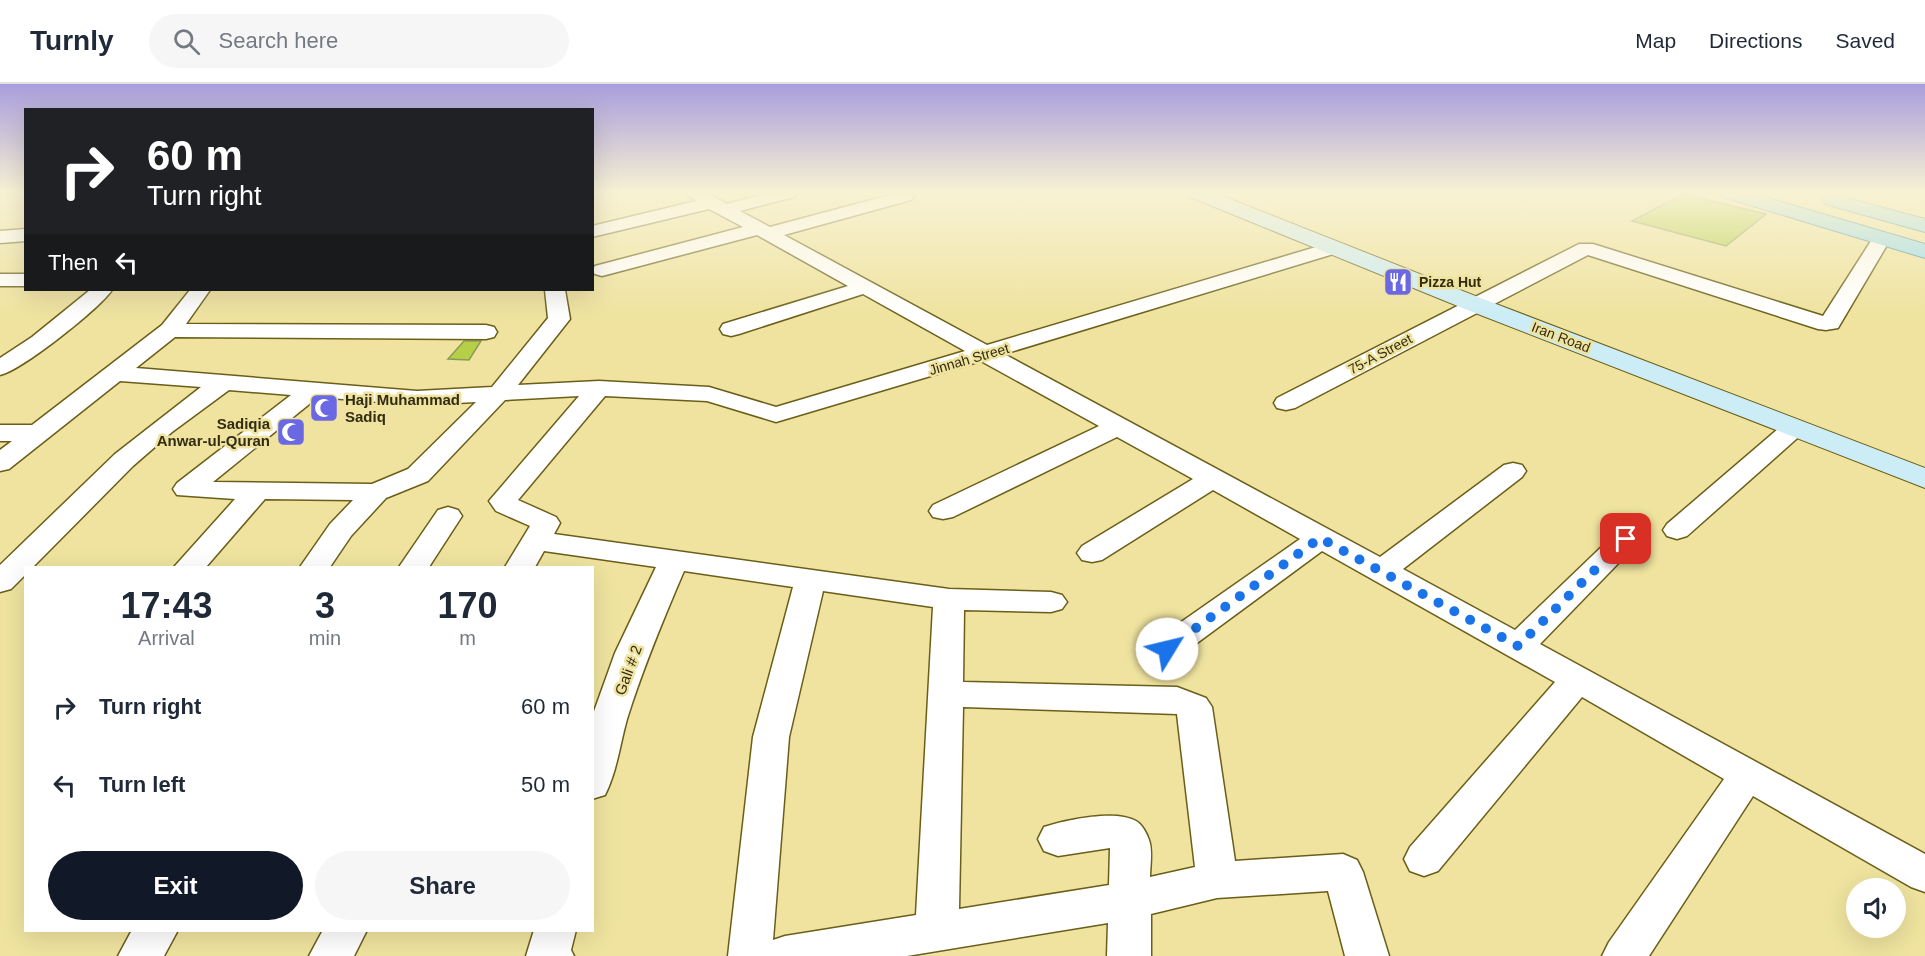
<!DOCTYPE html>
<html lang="en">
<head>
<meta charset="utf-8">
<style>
	:root { --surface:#fff; --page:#f6f6f7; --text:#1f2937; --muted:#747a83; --line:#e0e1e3; --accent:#111827 }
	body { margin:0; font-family:Helvetica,sans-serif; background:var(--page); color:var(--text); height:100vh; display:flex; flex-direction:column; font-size:22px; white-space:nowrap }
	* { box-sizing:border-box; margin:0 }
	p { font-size:20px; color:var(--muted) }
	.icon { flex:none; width:33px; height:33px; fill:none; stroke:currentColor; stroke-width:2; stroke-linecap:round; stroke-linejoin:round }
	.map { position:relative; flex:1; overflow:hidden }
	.drawer { position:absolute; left:24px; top:482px; width:570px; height:366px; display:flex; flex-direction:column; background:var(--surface); border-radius:0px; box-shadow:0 6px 24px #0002 }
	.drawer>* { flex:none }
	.hud { position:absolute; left:24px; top:24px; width:570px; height:183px; border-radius:0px; box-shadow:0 6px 24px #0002; background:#202124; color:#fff; overflow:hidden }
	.tools { position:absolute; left:1846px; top:794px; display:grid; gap:12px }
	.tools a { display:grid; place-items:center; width:60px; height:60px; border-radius:50%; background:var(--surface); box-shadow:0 6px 24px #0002; font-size:30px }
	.pin { position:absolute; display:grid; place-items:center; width:51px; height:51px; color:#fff; margin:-26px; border-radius:12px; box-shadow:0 3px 9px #0006 }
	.me { position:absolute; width:66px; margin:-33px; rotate:54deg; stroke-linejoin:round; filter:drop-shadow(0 0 4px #0008) }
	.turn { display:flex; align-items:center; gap:21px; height:126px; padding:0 24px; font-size:27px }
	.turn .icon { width:78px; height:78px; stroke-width:2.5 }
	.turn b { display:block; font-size:42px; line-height:51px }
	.then { display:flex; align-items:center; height:57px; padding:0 24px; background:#0003; gap:12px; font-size:22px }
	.eta { display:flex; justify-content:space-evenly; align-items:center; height:102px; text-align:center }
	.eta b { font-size:36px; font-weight:700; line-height:42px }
	.button { display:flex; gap:12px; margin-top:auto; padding:12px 24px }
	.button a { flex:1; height:69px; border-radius:36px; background:var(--accent); color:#fff; font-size:24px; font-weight:700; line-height:69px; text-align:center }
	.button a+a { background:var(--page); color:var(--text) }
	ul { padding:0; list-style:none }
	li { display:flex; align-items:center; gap:18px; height:78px; padding:0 24px }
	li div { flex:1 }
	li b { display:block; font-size:22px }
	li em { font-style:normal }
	header { display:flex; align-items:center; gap:36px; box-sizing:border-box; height:84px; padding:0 30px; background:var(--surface); border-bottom:2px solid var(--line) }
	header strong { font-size:28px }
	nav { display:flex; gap:33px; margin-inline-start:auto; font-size:21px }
	.search { width:420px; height:54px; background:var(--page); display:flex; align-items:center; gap:15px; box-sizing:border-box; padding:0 21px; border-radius:33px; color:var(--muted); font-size:22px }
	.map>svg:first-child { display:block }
</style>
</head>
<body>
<header>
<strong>Turnly</strong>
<div class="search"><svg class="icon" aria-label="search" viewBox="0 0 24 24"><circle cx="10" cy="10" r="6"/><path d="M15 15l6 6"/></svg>Search here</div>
<nav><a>Map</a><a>Directions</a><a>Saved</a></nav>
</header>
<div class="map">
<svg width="1925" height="872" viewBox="0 0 1925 872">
	<rect width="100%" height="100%" fill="#efe39f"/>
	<path fill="#b5d046" stroke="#8b9a5b" stroke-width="1.5" d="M1683,110L1766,130L1726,162L1632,137Z
		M464,257H481L469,276L448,275Z"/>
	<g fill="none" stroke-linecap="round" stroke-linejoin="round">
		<g stroke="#6a5e19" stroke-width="3">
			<path id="street" d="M685,109H707L727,120L768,109H797L794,113L740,127L770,143L897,109H911L914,112L911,116L784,151L987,261L1326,160H1340L1342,164L1340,168L1004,270L1380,473L1504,381L1513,379L1522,381L1526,387L1522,393L1403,485L1515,546L1616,449L1626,446L1636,449L1641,455L1636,461L1540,560L1925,770V808L1911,803L1753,712L1649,872H1602L1609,858L1724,695L1582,613L1438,787L1424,792L1410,787L1404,775L1410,763L1555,598L1322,467L1178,573L1166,577L1154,573L1149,565L1154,557L1300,455L1213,406L1102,476L1092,478L1082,476L1077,469L1082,462L1193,395L1117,353L953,433L943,435L933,433L929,427L933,421L1099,342L981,277L776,338L707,317L605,312L518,416L556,433L560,439L554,450L949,505L1051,508L1062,511L1067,518L1062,525L1051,528L964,526L963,598L1177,603L1206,614L1212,623L1235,777L1343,770L1357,776L1363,788L1389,872H1345L1328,807L1217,814L1151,830V872H1107L1108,839L907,872H728L753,653L793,503L684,487C663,536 643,584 627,635C620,660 617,687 605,711L592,715V633L615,569L656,483L544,467L535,483H505L530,442L496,427L489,417L579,312L505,316L428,397L386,414L351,452L330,483H300L330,440L353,416L265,415L206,483H174L235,415L177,411L173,405L177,399L291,311L229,306L172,348L133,382L33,483H26V490L11,505L0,508V481L115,370L201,303L120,297L9,385L0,387V366L12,357H0V341H32L162,241L190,206H210L186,240L486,241L494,243L497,248L494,253L486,255L175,253L136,284L417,307L492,303L548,234L545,206H565L570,235L518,301L599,297L709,303L776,323L965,267L863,210L739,250L731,252L723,250L720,245L723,240L848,202L757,151L602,192L595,190L592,187L595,182L743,143L709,125L592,153V142L696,117ZM318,313L417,321L476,318L408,385L372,400L213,398ZM823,507L933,523L916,831L785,852L773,856L789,653ZM963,623L1177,630L1195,783L1150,793C1150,782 1153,767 1149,756C1147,750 1142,740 1136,737C1116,725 1065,736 1044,743L1038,755L1044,767L1058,772L1110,764L1109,801L959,825Z
				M26,145V157L0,159V147Z
				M1878,155L1885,157L1887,161L1838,244L1826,246L1818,245L1588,171L1295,324L1286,326L1277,324L1274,319L1277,314L1579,160H1593L1823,232L1871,157Z
				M0,190H26V202H0Z
				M90,206H112C99,225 22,286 0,291V274L32,253Z
				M1794,336L1803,339L1807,344L1803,349L1687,452L1677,455L1667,452L1663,446L1667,440L1785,339Z
				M448,423L458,426L462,432L429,483H399L438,426Z
				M132,846H178L164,872H118Z
				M323,846H367L354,872H309Z
				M534,846H576L571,866L574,872H526Z"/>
		</g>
		<g stroke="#6a5e19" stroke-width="2">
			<path id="secondary" d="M1187,109H1215L1483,215L1925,384V404L1465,225L1190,113Z"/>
		</g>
		<g stroke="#498e99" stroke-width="2">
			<path id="primary" d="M1720,109H1751L1925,160V174L1723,113Z
				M1832,110L1925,135V148L1825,120L1822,116L1825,112Z"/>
		</g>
		<use href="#street" fill="#fff" fill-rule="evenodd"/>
		<use href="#secondary" fill="#ccedf6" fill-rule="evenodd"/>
		<use href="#primary" fill="#99dbee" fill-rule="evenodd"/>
	</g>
	<linearGradient id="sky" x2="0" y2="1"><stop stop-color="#a99edc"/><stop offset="0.47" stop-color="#f8f2d4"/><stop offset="1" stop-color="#f8f2d4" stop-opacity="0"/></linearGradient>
	<rect width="1925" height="231" fill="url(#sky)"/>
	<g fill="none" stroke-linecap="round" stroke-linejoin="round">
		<path stroke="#1a73e8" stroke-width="10" stroke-dasharray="0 18" d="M1167,565L1320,454L1518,562L1626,455"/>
	</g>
	<defs>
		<g id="restaurant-square" transform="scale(1.5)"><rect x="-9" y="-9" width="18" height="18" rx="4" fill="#6a69e3" stroke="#efe39f"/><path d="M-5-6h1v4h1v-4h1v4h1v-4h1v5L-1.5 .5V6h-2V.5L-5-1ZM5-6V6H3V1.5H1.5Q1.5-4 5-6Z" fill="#fff"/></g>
		<g id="mosque-square" transform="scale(1.5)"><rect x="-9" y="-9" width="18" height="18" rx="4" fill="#6a69e3" stroke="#efe39f"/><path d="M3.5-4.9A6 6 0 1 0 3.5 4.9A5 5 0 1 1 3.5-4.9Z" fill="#fff"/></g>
	</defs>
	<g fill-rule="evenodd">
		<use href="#restaurant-square" x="1398" y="198"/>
		<use href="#mosque-square" x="324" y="324"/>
		<use href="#mosque-square" x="291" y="348"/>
	</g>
	<g text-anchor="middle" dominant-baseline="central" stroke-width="5" stroke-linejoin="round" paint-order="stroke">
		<g font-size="14" font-weight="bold" fill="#322d12" stroke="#efe39f" text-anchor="start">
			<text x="1419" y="198">Pizza Hut</text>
		</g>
		<g font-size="14" fill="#322d12" stroke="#efe39f">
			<text transform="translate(1561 253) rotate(21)">Iran Road</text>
			<text transform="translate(1380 270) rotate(-28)">75-A Street</text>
			<text transform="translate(969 275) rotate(-16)">Jinnah Street</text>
		</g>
		<g font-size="15" font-weight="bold" fill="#322d12" stroke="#efe39f" text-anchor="start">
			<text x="345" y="315">Haji Muhammad<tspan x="345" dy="17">Sadiq</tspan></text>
			<text x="270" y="339" text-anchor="end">Sadiqia<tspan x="270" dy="17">Anwar-ul-Quran</tspan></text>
		</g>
		<g font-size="15" fill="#322d12" stroke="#efe39f">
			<text transform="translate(628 586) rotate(-70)">Gali # 2</text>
		</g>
	</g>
</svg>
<div class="tools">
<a><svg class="icon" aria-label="sound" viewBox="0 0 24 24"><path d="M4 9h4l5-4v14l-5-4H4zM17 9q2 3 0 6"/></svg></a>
</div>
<div class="pin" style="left:1626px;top:455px;background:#d93025"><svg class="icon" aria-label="arrive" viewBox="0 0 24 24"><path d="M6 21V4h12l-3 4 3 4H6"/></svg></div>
<svg class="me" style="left:1167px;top:565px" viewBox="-20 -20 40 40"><circle r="19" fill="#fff"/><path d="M0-13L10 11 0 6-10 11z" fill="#1a73e8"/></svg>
<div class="hud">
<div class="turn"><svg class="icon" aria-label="right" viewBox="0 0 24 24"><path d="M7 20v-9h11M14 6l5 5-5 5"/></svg><div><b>60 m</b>Turn right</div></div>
<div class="then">Then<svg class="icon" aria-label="left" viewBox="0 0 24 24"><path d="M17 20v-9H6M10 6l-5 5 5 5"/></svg></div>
</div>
<section class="drawer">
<div class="eta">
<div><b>17:43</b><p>Arrival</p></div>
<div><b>3</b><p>min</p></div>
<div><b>170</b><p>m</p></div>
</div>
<ul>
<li><svg class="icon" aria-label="right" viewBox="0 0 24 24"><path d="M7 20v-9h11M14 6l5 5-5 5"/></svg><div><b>Turn right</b></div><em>60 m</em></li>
<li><svg class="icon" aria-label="left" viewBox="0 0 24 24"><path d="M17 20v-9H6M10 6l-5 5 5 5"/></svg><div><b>Turn left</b></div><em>50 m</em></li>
</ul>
<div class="button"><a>Exit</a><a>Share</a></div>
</section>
</div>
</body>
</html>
